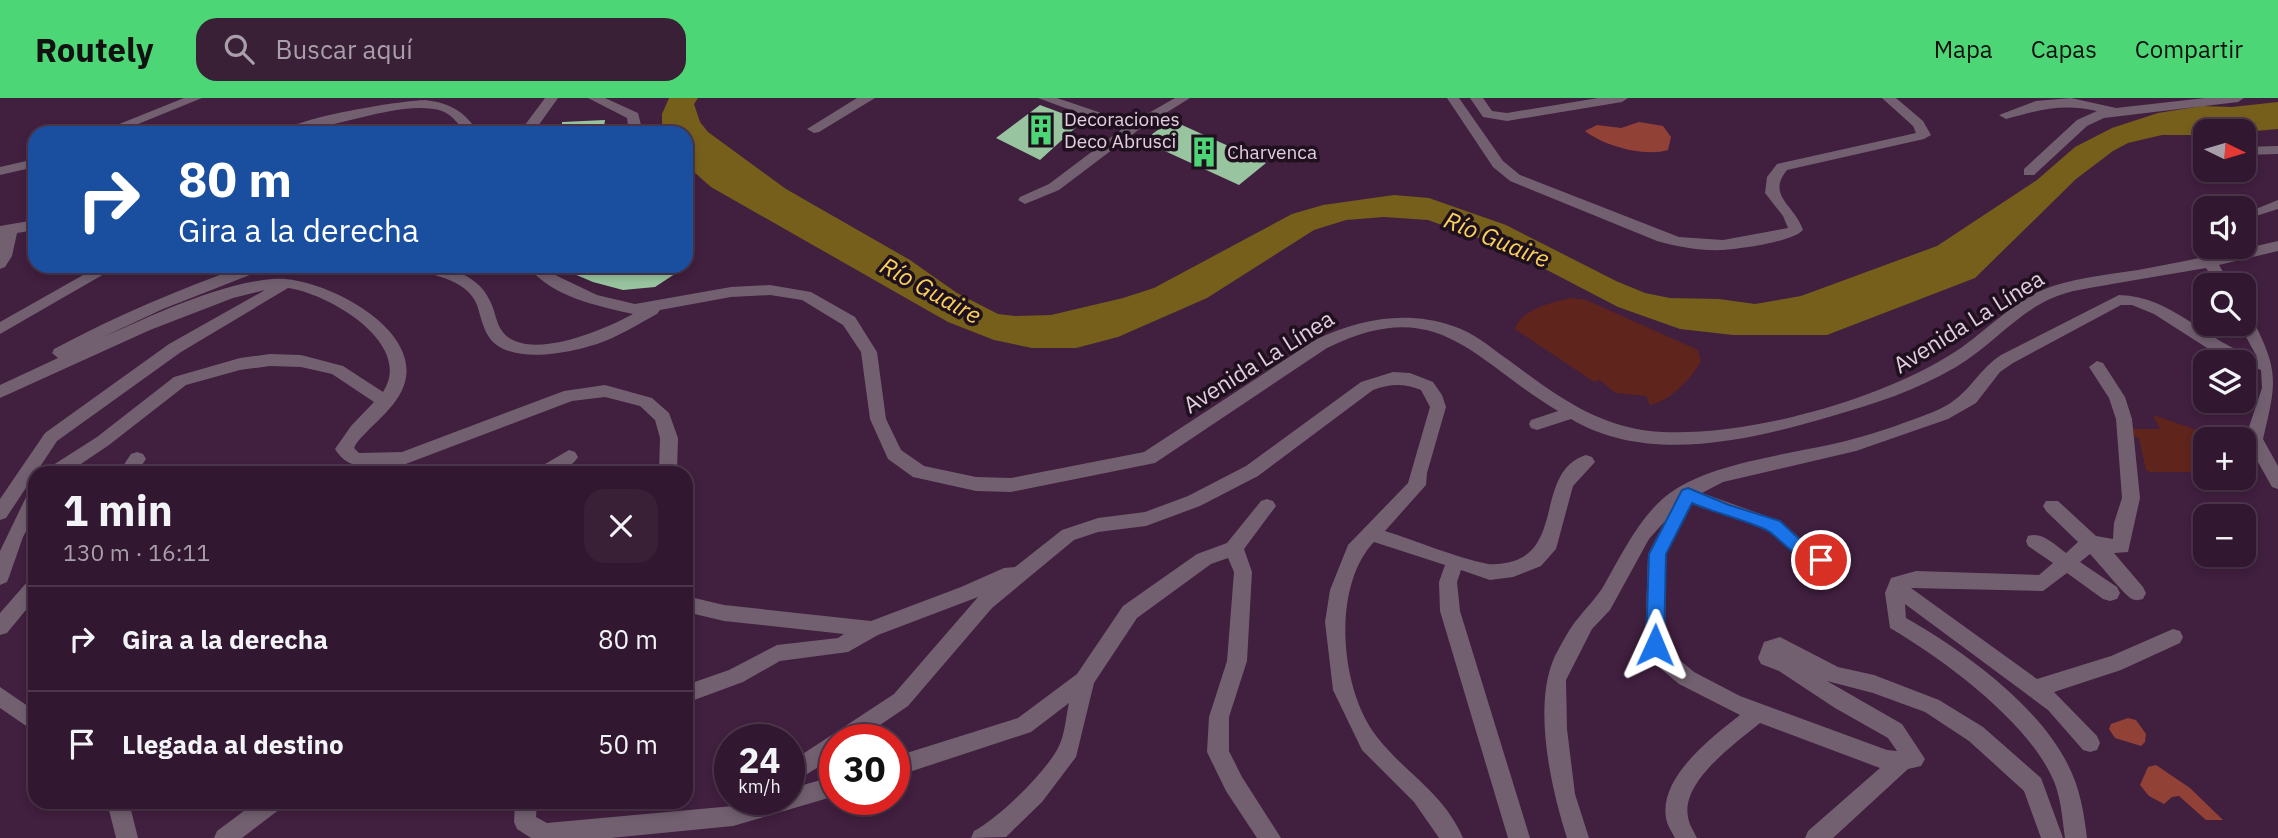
<!DOCTYPE html>
<html lang="es">
<head>
<meta charset="utf-8">
<style>
	:root { --surface:#31172f; --page:#392037; --text:#f1f3f6; --muted:#a89faa; --line:#4c364b; --accent:#4dd676 }
	body { margin:0; font-family:"IBM Plex Sans",sans-serif; background:var(--page); color:var(--text); height:100vh; display:flex; flex-direction:column; font-size:26px; white-space:nowrap }
	* { box-sizing:border-box; margin:0 }
	p { font-size:23px; color:var(--muted) }
	.icon { flex:none; width:38px; height:38px; fill:none; stroke:currentColor; stroke-width:2; stroke-linecap:round; stroke-linejoin:round }
	.map { position:relative; flex:1; overflow:hidden }
	.sheet { position:absolute; left:28px; top:368px; width:665px; height:343px; display:flex; flex-direction:column; background:var(--surface); border-radius:21px; box-shadow:0 4px 10px #0003,0 0 0 2px var(--line) }
	.sheet>* { flex:none }
	.banner { position:absolute; left:28px; top:28px; width:665px; height:147px; border-radius:21px; box-shadow:0 4px 10px #0003,0 0 0 2px var(--line); background:#1a4fa0; color:#fff; overflow:hidden }
	.needle { width:46px; rotate:95deg }
	.fabs { position:absolute; left:2193px; top:21px; display:grid; gap:14px }
	.fabs a { display:grid; place-items:center; width:63px; height:63px; border-radius:14px; background:var(--surface); box-shadow:0 4px 10px #0003,0 0 0 2px var(--line); font-size:35px }
	.speed { position:absolute; left:714px; top:626px; display:flex; gap:14px; font-size:35px; font-weight:700; text-align:center }
	.speed>* { display:grid; place-content:center; width:91px; height:91px; border-radius:50%; background:var(--surface); box-shadow:0 4px 10px #0003,0 0 0 2px var(--line); line-height:1 }
	.speed small { font-size:18px; font-weight:400 }
	.speed .limit { border:10px solid #d22; background:#fff; color:#111 }
	.pin { position:absolute; display:grid; place-items:center; width:60px; height:60px; color:#fff; margin:-30px; border:4px solid #fff; border-radius:50%; box-shadow:0 2px 7px #0007 }
	.me { position:absolute; width:77px; margin:-38px; rotate:1deg; stroke-linejoin:round; filter:drop-shadow(0 0 5px #0008) }
	.turn { display:flex; align-items:center; gap:24px; height:147px; padding:0 35px; font-size:32px }
	.turn .icon { width:91px; height:91px; stroke-width:2.5 }
	.turn b { display:block; font-size:49px; line-height:60px }
	.round { display:grid; place-items:center; flex:none; width:74px; height:74px; border-radius:21px; background:var(--page) }
	.overview { display:flex; align-items:center; justify-content:space-between; height:119px; padding:0 35px }
	h1 { font-size:42px; font-weight:800; line-height:52px }
	ul { padding:0; list-style:none }
	li { display:flex; align-items:center; gap:21px; height:105px; padding:0 35px; border-top:2px solid var(--line) }
	li div { flex:1 }
	li b { display:block; font-size:26px }
	li em { font-style:normal }
	header { display:flex; align-items:center; gap:42px; box-sizing:border-box; height:98px; padding:0 35px; background:var(--accent); color:#111 }
	header strong { font-size:33px }
	nav { display:flex; gap:38px; margin-inline-start:auto; font-size:24px }
	.search { width:490px; height:63px; background:var(--page); display:flex; align-items:center; gap:18px; box-sizing:border-box; padding:0 24px; border-radius:21px; color:var(--muted); font-size:26px }
	.map>svg:first-child { display:block }
</style>
</head>
<body>
<header>
<strong>Routely</strong>
<div class="search"><svg class="icon" aria-label="search" viewBox="0 0 24 24"><circle cx="10" cy="10" r="6"/><path d="M15 15l6 6"/></svg>Buscar aquí</div>
<nav><a>Mapa</a><a>Capas</a><a>Compartir</a></nav>
</header>
<div class="map">
<svg width="2278" height="740" viewBox="0 0 2278 740">
	<rect width="100%" height="100%" fill="#411f3f"/>
	<path fill="#5f241c" d="M1571,200L1586,202L1698,252L1701,263C1691,281 1670,303 1650,307L1646,298L1615,295L1600,282L1594,284L1515,231C1521,211 1553,204 1571,200Z
		M2153,317L2200,333L2202,341L2197,344L2205,350V374H2150L2146,372L2139,340L2129,337V331H2160Z"/>
	<path fill="#924136" d="M1639,24L1663,28L1671,39L1668,52C1644,59 1604,48 1585,33L1597,27L1621,30Z
		M2128,620L2136,622L2146,636L2145,644L2141,648L2115,640L2109,631L2111,626Z
		M2156,667L2190,690L2223,722H2206L2179,698L2172,699L2164,706L2149,698L2140,687L2148,669Z"/>
	<path fill="#765f1b" d="M669,0H698L694,6L700,24L708,34L786,91L910,162L957,195L998,216L1015,218L1051,217L1123,200L1154,190L1292,116L1323,107L1394,97L1429,100L1506,127L1616,183L1645,195L1670,200L1719,201L1755,206L1801,198L1937,148L2037,82L2075,49L2112,30L2158,15L2202,8L2232,9L2278,4V31L2244,34L2205,33V37H2162L2128,45L2113,53L2076,81L1975,180L1827,237H1733L1680,231L1618,209L1501,148L1428,122L1384,119L1346,122L1314,132L1207,200L1118,239L1076,250H1032L994,242L948,224L711,89L686,67V35H662V16Z"/>
	<path fill="#98c5a0" d="M1040,7L1083,23L1040,62L996,40Z
		M605,22L603,35H562V24Z
		M1171,22L1266,65L1239,87L1143,43Z
		M555,168H687L655,189L623,192L593,184Z"/>
	<g fill="none" stroke-linecap="round" stroke-linejoin="round">
		<path fill="#726070" fill-rule="evenodd" d="M184,0H202L116,35H97Z
			M545,0H558L533,35H519Z
			M588,0H605L638,15L643,35H629L627,20Z
			M857,0H875L819,34L814,35L807,31Z
			M1038,0H1057L1131,25L1175,0H1190L1137,33L1059,92L1025,106L1018,102L1020,99L1049,86L1122,31Z
			M1447,0H1459L1503,63L1520,77L1679,139L1723,142L1788,130L1783,118L1765,95L1767,79L1777,66L1916,35L1913,28L1882,0H1896L1923,23L1931,37L1924,41L1787,72C1766,98 1795,107 1803,132C1792,144 1740,151 1723,152C1701,153 1678,149 1657,143L1510,83L1493,69Z
			M1470,0H1483L1492,13L1507,15L1598,0H1628L1622,4L1507,23L1483,19Z
			M2071,0L2116,10L2205,0H2244L2238,4L2104,20L2087,28L2034,77H2024V71L2077,22L2097,13C2062,5 2039,12 2006,21L1999,17L2036,3Z
			M425,2C451,5 465,14 479,35H465C459,26 452,17 442,13C401,0 325,35 280,35C297,19 399,3 425,2Z
			M2278,48V56L2244,57V49Z
			M35,61V69L0,77V69Z
			M2278,102V111L2253,119L2246,115Z
			M35,122V132L17,135L12,158L5,169L0,171V128Z
			M2278,143V153L2219,167L2231,187H2217L2206,170C2175,175 2143,181 2112,186C2091,190 2069,192 2050,201C2015,217 1990,249 1956,269C1915,293 1874,306 1829,319C1750,342 1648,367 1571,321L1537,332L1531,330L1529,326L1531,322L1558,313C1471,261 1439,195 1327,250L1155,365L1011,394L976,393L913,379L888,361L870,321L861,254L843,227L802,202L770,197L731,199L660,212L657,216C640,225 623,236 605,243C577,254 514,268 491,242C483,232 481,219 477,207C467,182 436,178 414,171L411,168C441,168 476,172 490,203C495,212 496,225 502,233C526,266 606,231 633,216C598,208 551,199 528,168H545L551,175L597,197L635,206L731,189L770,187L811,194L855,219L877,254L886,321L901,352L924,368L976,379L1011,380L1144,354L1315,242C1359,221 1406,212 1453,228C1473,234 1490,249 1507,261C1556,297 1599,331 1662,334C1748,338 1871,304 1945,260C1979,241 2005,209 2040,193C2070,180 2106,177 2138,172C2185,163 2231,154 2278,143Z
			M99,168H118L0,236V224Z
			M245,168H268L265,171L163,211L90,245C143,222 215,186 272,181C316,176 415,225 406,279C402,307 372,325 356,346L354,350L359,355L402,354L564,293L605,287L652,300L669,315L678,340L677,374H659L660,340L655,322L640,308L605,299L572,303L403,367C379,369 350,376 335,351L351,328L374,304L332,276L301,269L270,268L240,272L186,287L109,347L69,374H47L50,369L97,339L174,279L240,260L270,256L301,257L343,268L383,294C415,245 327,195 288,190L181,254L57,343L6,420L0,422V401L45,335L169,246L265,192L233,200L150,232L0,300V287L58,260L52,255L54,251C116,218 179,191 245,168Z
			M2119,197C2174,198 2207,246 2257,259L2239,226H2244V215L2250,216C2278,272 2278,279 2263,341L2278,368V391L2272,389L2245,341L2262,290L2261,272L2218,257L2154,216L2132,207H2121L2013,265L2000,274L1976,305L1948,321L1856,353L1723,384L1702,395L1780,423L1800,440L1828,457L1830,462L1828,467C1806,474 1785,444 1769,434C1754,424 1712,414 1692,406L1666,456L1665,545L1675,558L1694,574L1740,598L1887,652L1897,653L1888,640L1835,610L1779,573L1761,566L1758,560L1764,544L1780,539L1838,569L1874,577L1939,602L1983,629L2041,680L2063,740H2041L2024,693L1969,643L1925,614L1873,595L1827,583L1902,626L1925,661L1921,668L1908,671L1833,740H1805L1808,733L1880,670L1760,625C1736,645 1681,683 1688,719C1689,726 1694,734 1697,740H1675C1672,734 1667,727 1666,720C1659,679 1712,639 1740,617L1679,586L1661,571L1645,547L1648,456L1665,423L1649,441L1610,512L1592,531L1566,582L1567,631L1575,696L1589,740H1567C1551,690 1532,607 1555,558C1562,545 1570,529 1580,518C1588,508 1596,500 1603,489C1621,458 1638,421 1666,398C1709,363 1799,356 1853,341C1880,334 1907,324 1933,314C1969,300 1973,276 2001,257Z
			M2097,263L2103,265L2125,299L2132,321L2140,400L2128,454L2114,455L2143,489L2146,495L2143,501C2138,502 2137,503 2132,501C2126,499 2098,464 2090,456L2080,464L2117,489L2120,495L2117,501L2110,503L2103,501L2067,475L2043,493L1911,490L2037,581L2111,558L2173,531L2180,533L2183,539L2180,545L2121,572L2054,594L2097,638L2100,645L2097,652L2090,654L2083,652L2048,612L1905,506L1906,520C1963,552 2039,608 2068,667C2080,690 2084,715 2087,740H2065C2062,719 2061,696 2051,677C2024,621 1943,561 1890,530L1885,495L1891,480L1916,473L2039,477L2053,465L2028,448L2026,443L2028,438C2042,433 2055,447 2066,455L2078,444L2046,413L2043,408L2046,403H2058L2096,438L2113,441L2114,425L2122,400L2116,321L2109,300L2089,269Z
			M1393,274L1410,275L1433,284L1442,297L1446,309L1427,375L1426,387L1385,433C1418,443 1453,459 1488,466C1495,467 1507,465 1514,463C1563,447 1536,373 1586,357L1592,359L1595,364L1573,388L1556,451L1541,468L1513,479L1490,482L1461,472L1457,484L1460,513L1530,740H1508L1440,513L1439,484L1445,467L1374,444C1331,489 1340,592 1377,639C1405,675 1444,695 1463,740H1439L1414,704L1362,652L1333,592L1325,524L1330,492L1348,447L1408,385L1430,309L1421,292C1403,285 1391,286 1373,292L1258,378L1200,408L1146,428L1098,434L1074,442L992,510L908,608L858,642H835V659L789,687V665L894,596L978,499L878,537L848,554L780,563L743,584L686,605V587L729,572L777,547L838,540L844,536L724,523L686,514V498L724,507L871,523L961,489L1004,470L1015,469L1062,432L1098,420L1145,414L1188,398L1246,368L1361,284Z
			M569,352L575,354L578,359C568,374 554,374 537,374L540,369Z
			M137,354L143,356L146,361L137,374H119L131,356Z
			M35,391V416L23,439L9,479L7,484L0,487V453L29,393Z
			M1267,401L1273,403L1276,408L1244,451L1252,474L1247,563L1229,619V653L1242,679L1281,740H1257L1226,693L1207,654L1209,619L1227,563L1234,474L1228,460L1211,466L1137,520L1094,585L1076,659L1042,704L1006,739L971,740L974,733C998,721 1048,672 1059,648C1065,636 1066,618 1069,605L1031,634L894,679V659L1018,620L1077,576L1123,508L1197,456L1227,445L1261,403Z
			M35,480V501L7,535L0,537V515L28,483Z
			M0,589L35,613V634L0,610Z
			M835,678V698L733,728L611,740H531L517,731L514,724L515,704H537L536,719L547,725L733,708L754,702H789V691Z
			M107,704H129L138,740H116Z
			M256,704H283L280,711L242,740H214L217,733Z"/>
	</g>
	<path fill="#1a73e8" stroke="#114b97" stroke-width="2" d="M1688,390L1729,407L1780,423L1798,440L1827,457L1829,462L1827,466C1808,473 1784,445 1770,434C1759,426 1709,413 1692,405L1666,456L1664,547L1661,553L1655,555L1648,553L1646,547L1649,456L1682,392Z"/>
	<defs>
		<g id="building-bare" transform="scale(2.415)"><path d="M-4-6H4V6H1V3H-1V6H-4ZM-2.5-4.3h1.7v1.8h-1.7ZM.8-4.3h1.7v1.8H.8ZM-2.5-1h1.7V.8h-1.7ZM.8-1h1.7V.8H.8Z" fill="#4dd676" stroke="#1f101e" stroke-width="2.5" paint-order="stroke"/></g>
	</defs>
	<g fill-rule="evenodd">
		<use href="#building-bare" x="1041" y="32"/>
		<use href="#building-bare" x="1204" y="54"/>
	</g>
	<g text-anchor="middle" dominant-baseline="central" stroke-width="7" stroke-linejoin="round" paint-order="stroke">
		<g font-size="19" fill="#e3cde0" stroke="#1f101e" text-anchor="start">
			<text x="1064" y="21">Decoraciones<tspan x="1064" dy="22">Deco Abrusci</tspan></text>
			<text x="1227" y="54">Charvenca</text>
		</g>
		<g font-size="23" fill="#e3cde0" stroke="#1f101e">
			<text transform="translate(1968 223) rotate(-32)">Avenida La Línea</text>
			<text transform="translate(1258 263) rotate(-32)">Avenida La Línea</text>
		</g>
		<g font-size="24" font-style="italic" fill="#f9d05a" stroke="#1f101e">
			<text transform="translate(1497 141) rotate(22)">Río Guaire</text>
			<text transform="translate(931 192) rotate(29)">Río Guaire</text>
		</g>
	</g>
</svg>
<div class="fabs">
<a><svg class="needle" viewBox="-14 -14 28 28"><path d="M0-13l5 13h-10z" fill="#e53935"/><path d="M0 13l5-13h-10z" fill="#a89faa"/></svg></a>
<a><svg class="icon" aria-label="sound" viewBox="0 0 24 24"><path d="M4 9h4l5-4v14l-5-4H4zM17 9q2 3 0 6"/></svg></a>
<a><svg class="icon" aria-label="search" viewBox="0 0 24 24"><circle cx="10" cy="10" r="6"/><path d="M15 15l6 6"/></svg></a>
<a><svg class="icon" aria-label="layers" viewBox="0 0 24 24"><path d="M12 4l9 5-9 5-9-5zM3 14l9 5 9-5"/></svg></a>
<a>+</a>
<a>−</a>
</div>
<div class="speed"><div>24<small>km/h</small></div><div class="limit">30</div></div>
<div class="pin" style="left:1821px;top:462px;background:#d93025"><svg class="icon" aria-label="arrive" viewBox="0 0 24 24"><path d="M6 21V4h12l-3 4 3 4H6"/></svg></div>
<svg class="me" style="left:1655px;top:547px" viewBox="-20 -20 40 40"><path d="M0-17L14 15 0 8-14 15z" fill="#1a73e8" stroke="#fff" stroke-width="4"/></svg>
<div class="banner">
<div class="turn"><svg class="icon" aria-label="right" viewBox="0 0 24 24"><path d="M7 20v-9h11M14 6l5 5-5 5"/></svg><div><b>80 m</b>Gira a la derecha</div></div>
</div>
<section class="sheet">
<div class="overview"><div><h1>1 min</h1><p>130 m · 16:11</p></div><a class="round"><svg class="icon" aria-label="close" viewBox="0 0 24 24"><path d="M6 6l12 12M18 6L6 18"/></svg></a></div>
<ul>
<li><svg class="icon" aria-label="right" viewBox="0 0 24 24"><path d="M7 20v-9h11M14 6l5 5-5 5"/></svg><div><b>Gira a la derecha</b></div><em>80 m</em></li>
<li><svg class="icon" aria-label="arrive" viewBox="0 0 24 24"><path d="M6 21V4h12l-3 4 3 4H6"/></svg><div><b>Llegada al destino</b></div><em>50 m</em></li>
</ul>
</section>
</div>
</body>
</html>
